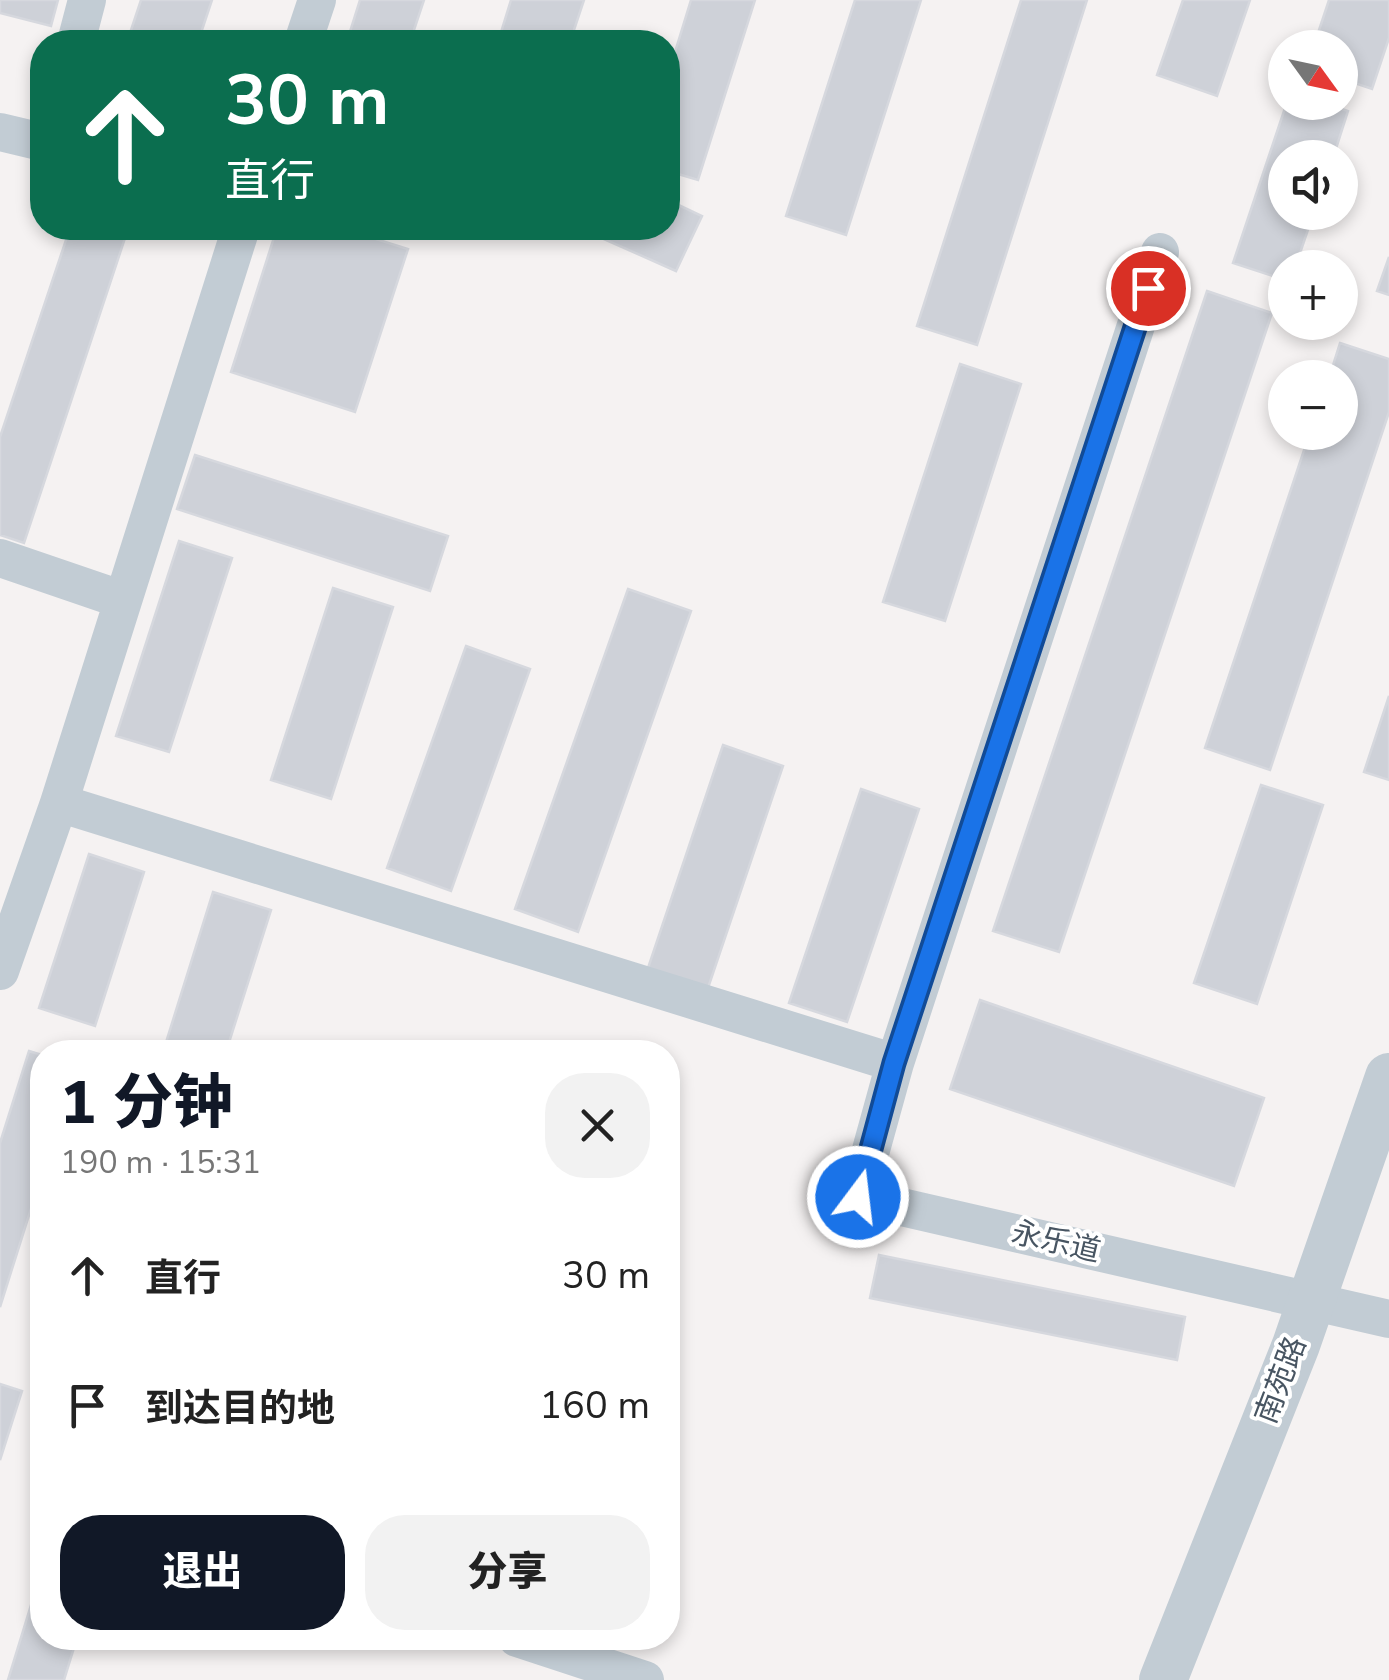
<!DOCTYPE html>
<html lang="zh">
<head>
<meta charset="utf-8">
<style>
	:root { --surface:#fff; --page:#f2f2f2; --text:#222; --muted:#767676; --accent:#111827 }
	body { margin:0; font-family:"Nunito Sans","Noto Sans SC",sans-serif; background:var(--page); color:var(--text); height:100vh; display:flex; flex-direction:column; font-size:38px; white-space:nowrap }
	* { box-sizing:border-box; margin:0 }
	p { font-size:32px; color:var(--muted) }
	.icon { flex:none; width:55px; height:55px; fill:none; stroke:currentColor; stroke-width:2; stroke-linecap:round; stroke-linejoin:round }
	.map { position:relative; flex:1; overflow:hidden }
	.sheet { position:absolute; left:30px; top:1040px; width:650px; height:610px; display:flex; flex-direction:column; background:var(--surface); border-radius:40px; box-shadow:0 5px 15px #0003 }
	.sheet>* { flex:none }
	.top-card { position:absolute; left:30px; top:30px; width:650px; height:210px; border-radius:40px; box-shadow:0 5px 15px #0003; background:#0b6e4f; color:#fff; overflow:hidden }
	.needle { width:65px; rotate:123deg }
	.tools { position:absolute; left:1268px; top:30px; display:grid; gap:20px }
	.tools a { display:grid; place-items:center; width:90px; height:90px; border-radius:50%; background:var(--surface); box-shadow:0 5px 15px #0003; font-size:50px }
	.pin { position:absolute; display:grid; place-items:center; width:85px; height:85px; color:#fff; margin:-42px; border:5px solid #fff; border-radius:50%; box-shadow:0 2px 10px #0007 }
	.me { position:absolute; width:110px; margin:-55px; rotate:15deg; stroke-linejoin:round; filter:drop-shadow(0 0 8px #0008) }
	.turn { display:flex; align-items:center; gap:35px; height:210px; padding:0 30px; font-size:45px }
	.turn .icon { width:130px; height:130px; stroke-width:2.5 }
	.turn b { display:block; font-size:70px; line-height:85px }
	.round { display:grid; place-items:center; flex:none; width:105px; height:105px; border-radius:40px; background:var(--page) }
	.overview { display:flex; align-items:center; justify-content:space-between; height:170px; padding:0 30px }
	h1 { font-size:60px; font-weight:800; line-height:75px; color:var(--accent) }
	.action { display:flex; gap:20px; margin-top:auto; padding:20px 30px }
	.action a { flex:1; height:115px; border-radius:40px; background:var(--accent); color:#fff; font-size:40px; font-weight:800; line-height:115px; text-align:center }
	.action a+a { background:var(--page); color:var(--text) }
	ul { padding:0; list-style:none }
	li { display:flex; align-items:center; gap:30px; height:130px; padding:0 30px }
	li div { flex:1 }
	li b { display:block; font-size:38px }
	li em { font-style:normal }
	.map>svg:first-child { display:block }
</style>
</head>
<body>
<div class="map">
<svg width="1389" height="1680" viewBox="0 0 1389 1680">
	<rect width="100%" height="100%" fill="#f5f2f2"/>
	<path fill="#ced1d8" stroke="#d6d8de" stroke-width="2.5" d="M0,0H58L51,26L0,13Z
		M141,0H212L198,42H127Z
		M360,0H424L410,42H374L349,35Z
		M511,0H584L570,42H498Z
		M691,0H755L698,180L668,171V75Z
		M855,0H921L846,235L786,216Z
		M1021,0H1087L977,345L917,326Z
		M1183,0H1250L1217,96L1157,75Z
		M1329,0H1389V38L1372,89L1340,78V48H1313Z
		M1287,102H1322L1348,111L1333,158H1285V212H1314L1295,268H1285V280L1233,263Z
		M668,200L702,216L676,271L579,228H668Z
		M70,228L128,229L24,543L0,535V437Z
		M277,228H341L408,249L355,412L231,372Z
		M1389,257V295L1377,291Z
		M1207,291L1272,313L1059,952L993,931Z
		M1340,343L1389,359V412L1270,770L1205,748L1310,432H1340V378H1329Z
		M960,364L1021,384L945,621L883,602Z
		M195,455L448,536L430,591L177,509Z
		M179,541L232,558L169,752L116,736Z
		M333,588L393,607L331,799L271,780Z
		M628,589L691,611L578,932L515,909Z
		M466,646L530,669L451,891L387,868Z
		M1389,696V780L1364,772Z
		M723,745L783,766L707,991L647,971Z
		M1261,785L1323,805L1257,1004L1194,983Z
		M861,789L919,809L847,1022L789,1003Z
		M89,854L144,872L95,1026L39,1008Z
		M213,892L271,910L226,1052H163Z
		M980,1000L1264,1098L1234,1186L950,1089Z
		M29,1051L42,1055V1174L0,1307V1143Z
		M879,1255L1185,1317L1177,1360L870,1298Z
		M0,1384L22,1391L0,1460Z
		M42,1569V1638H77L64,1680H8Z"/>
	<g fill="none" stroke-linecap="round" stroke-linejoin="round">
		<path stroke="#c2ccd4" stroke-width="38" d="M76,42L87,0
			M303,42L317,0
			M0,132L42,142
			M1160,252L895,1063L858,1197L1389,1319
			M0,558L123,600
			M59,803L895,1063
			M0,971L59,803L241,228
			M517,1638L645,1680"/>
		<path stroke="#c2ccd4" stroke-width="48" d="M1163,1680L1296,1345L1389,1077"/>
	</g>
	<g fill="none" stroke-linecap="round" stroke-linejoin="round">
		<g stroke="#114b97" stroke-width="25">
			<path id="route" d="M858,1197L894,1063L1148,288"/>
		</g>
		<use href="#route" stroke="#1a73e8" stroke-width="18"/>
	</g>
	<g text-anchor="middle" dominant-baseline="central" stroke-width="8" stroke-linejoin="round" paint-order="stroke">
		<g font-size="30" fill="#485562" stroke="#fff">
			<text transform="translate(1056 1242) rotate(13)">永乐道</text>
			<text transform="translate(1281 1380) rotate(-69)">南苑路</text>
		</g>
	</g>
</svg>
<div class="tools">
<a><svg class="needle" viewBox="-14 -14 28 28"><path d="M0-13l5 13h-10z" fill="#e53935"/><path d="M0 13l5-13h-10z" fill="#767676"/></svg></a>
<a><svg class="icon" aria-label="sound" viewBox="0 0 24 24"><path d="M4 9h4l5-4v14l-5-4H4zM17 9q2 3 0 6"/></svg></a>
<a>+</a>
<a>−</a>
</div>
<div class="pin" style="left:1148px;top:288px;background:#d93025"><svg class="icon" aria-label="arrive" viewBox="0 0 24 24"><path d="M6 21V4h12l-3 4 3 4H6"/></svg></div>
<svg class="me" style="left:858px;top:1197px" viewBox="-20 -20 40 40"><circle r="17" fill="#1a73e8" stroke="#fff" stroke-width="3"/><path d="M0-11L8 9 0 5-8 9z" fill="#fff"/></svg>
<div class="top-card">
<div class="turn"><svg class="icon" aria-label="ahead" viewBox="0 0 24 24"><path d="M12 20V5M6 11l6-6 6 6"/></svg><div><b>30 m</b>直行</div></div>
</div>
<section class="sheet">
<div class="overview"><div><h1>1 分钟</h1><p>190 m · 15:31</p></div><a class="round"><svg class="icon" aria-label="close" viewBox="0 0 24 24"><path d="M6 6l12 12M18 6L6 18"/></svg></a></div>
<ul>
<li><svg class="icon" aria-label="ahead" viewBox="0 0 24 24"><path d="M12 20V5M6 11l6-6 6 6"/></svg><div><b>直行</b></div><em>30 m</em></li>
<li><svg class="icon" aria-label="arrive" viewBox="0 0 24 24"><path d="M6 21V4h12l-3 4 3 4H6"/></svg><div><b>到达目的地</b></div><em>160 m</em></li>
</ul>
<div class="action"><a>退出</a><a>分享</a></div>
</section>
</div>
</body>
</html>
